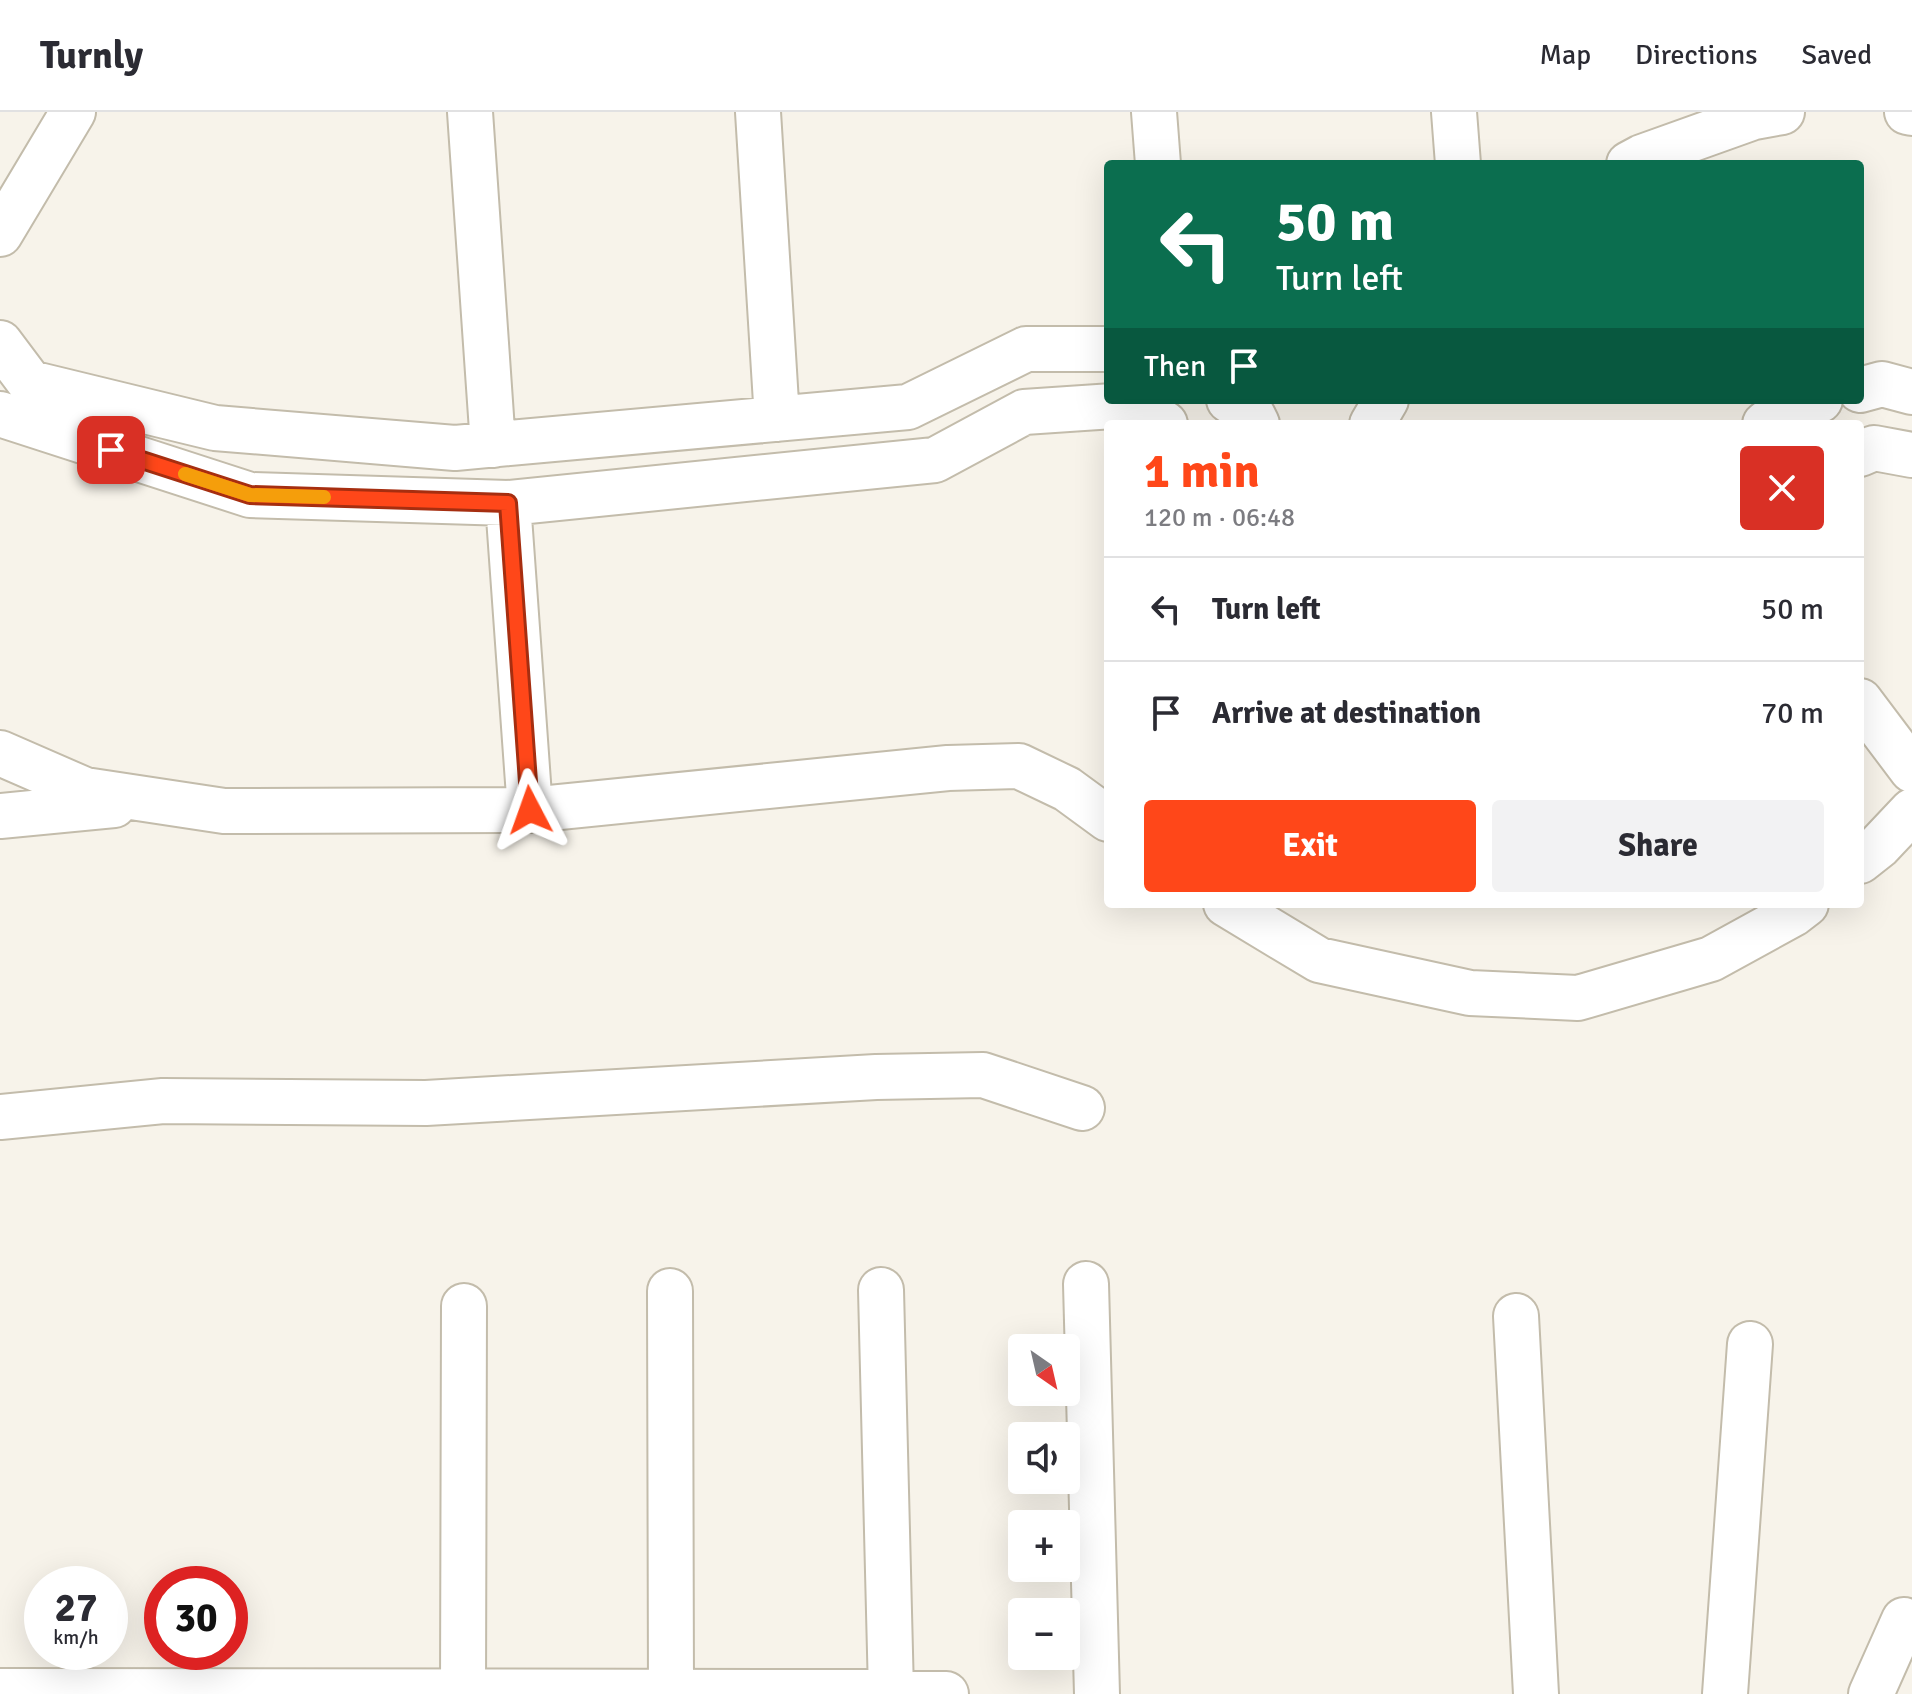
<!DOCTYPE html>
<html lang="en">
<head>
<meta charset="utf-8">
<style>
	:root { --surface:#fff; --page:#f2f2f3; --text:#2b2b33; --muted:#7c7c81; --line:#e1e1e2; --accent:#ff4719 }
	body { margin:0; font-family:Signika,sans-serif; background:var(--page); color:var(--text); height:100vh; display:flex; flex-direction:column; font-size:30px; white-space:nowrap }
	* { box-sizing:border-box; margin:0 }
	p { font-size:26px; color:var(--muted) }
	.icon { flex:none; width:44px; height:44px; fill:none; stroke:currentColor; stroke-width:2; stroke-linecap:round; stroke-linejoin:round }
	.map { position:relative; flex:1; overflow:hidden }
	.panel { position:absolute; left:1104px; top:308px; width:760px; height:488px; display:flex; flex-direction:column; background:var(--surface); border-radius:8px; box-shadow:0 8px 32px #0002 }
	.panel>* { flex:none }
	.hud { position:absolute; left:1104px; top:48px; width:760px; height:244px; border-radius:8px; box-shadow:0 8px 32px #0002; background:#0b6e4f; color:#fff; overflow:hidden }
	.needle { width:52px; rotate:146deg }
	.tools { position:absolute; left:1008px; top:1222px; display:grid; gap:16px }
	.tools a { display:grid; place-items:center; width:72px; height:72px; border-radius:8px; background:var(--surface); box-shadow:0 8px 32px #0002; font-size:40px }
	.speed { position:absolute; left:24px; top:1454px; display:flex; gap:16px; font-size:40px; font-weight:700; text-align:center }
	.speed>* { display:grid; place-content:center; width:104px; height:104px; border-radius:50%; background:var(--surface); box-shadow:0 8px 32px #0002; line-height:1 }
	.speed small { font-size:20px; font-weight:400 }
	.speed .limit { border:12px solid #d22; background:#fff; color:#111 }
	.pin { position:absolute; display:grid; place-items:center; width:68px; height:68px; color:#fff; margin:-34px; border-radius:16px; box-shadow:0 4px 12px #0006 }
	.me { position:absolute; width:88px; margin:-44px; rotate:356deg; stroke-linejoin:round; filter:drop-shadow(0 0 6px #0008) }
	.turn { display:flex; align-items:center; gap:28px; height:168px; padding:0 40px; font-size:36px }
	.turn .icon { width:104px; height:104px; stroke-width:2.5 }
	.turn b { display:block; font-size:56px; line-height:68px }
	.then { display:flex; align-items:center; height:76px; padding:0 40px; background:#0003; gap:16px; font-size:30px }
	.round { display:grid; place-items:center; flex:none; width:84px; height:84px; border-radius:8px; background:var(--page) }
	.summary { display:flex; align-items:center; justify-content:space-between; height:136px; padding:0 40px }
	h1 { font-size:48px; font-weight:700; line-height:60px; color:var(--accent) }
	.primary-button { display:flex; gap:16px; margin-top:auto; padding:16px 40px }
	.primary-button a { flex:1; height:92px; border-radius:8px; background:var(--accent); color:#fff; font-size:32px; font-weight:700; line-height:92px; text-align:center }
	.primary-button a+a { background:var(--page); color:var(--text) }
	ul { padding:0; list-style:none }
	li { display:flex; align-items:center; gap:24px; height:104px; padding:0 40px; border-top:2px solid var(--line) }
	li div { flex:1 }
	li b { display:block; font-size:30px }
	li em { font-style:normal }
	header { display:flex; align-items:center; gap:48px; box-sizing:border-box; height:112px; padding:0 40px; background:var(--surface); border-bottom:2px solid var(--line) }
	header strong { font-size:38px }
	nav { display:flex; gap:44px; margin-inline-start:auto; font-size:28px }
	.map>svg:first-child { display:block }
</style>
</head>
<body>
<header>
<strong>Turnly</strong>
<nav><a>Map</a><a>Directions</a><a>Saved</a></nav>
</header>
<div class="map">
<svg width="1912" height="1582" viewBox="0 0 1912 1582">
	<rect width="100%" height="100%" fill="#f7f3ea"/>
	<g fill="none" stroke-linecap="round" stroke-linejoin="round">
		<g stroke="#c3bcab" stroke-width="48">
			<path id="street" d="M470,0L493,333
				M758,0L777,307
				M1154,0L1158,52
				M1454,0L1458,52
				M1907,0L1912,1
				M1629,52L1642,45L1754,5L1782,0
				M0,122L73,0
				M0,231L30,271L215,316L455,336L908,295L1026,237H1108
				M1860,278L1882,272L1912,280
				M1229,288L1253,304L1257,312
				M0,302L250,383L508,391L935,348L1024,300L1113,294L1155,305L1165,312
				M1372,312L1386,288
				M1765,312L1784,297L1820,288
				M1860,342L1874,336L1912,343
				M508,391L530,698
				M1860,589L1912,658
				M0,641L85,678L224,699L530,698L948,656L1019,654L1067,677L1108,707
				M0,704L114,693
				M1860,749L1879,734L1912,699
				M1226,792L1319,848L1470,881L1578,886L1711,847L1793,802L1806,792
				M0,1005L163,989L426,991L876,965L983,963L1082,996
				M1086,1172L1097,1582
				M881,1178L891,1580
				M670,1179L671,1579
				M1516,1204L1536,1582
				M0,1579L870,1580L946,1582
				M463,1580L464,1194
				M1725,1582L1750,1232
				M1871,1582L1904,1508L1912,1511"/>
		</g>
		<use href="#street" stroke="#fff" stroke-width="44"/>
	</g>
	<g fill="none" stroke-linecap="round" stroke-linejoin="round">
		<g stroke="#a62e10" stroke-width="20">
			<path id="route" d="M111,338L250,383L508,391L530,698"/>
		</g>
		<use href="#route" stroke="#ff4719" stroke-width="14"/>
		<path stroke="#f59e0b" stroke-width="14" d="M185,362L250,383L324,385"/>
	</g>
</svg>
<div class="tools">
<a><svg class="needle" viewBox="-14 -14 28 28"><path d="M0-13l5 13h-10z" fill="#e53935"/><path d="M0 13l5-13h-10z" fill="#7c7c81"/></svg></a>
<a><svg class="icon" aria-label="sound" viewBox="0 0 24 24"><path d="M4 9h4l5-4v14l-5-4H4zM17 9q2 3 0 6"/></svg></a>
<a>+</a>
<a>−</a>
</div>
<div class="speed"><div>27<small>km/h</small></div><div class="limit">30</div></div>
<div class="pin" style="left:111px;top:338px;background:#d93025"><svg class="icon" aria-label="arrive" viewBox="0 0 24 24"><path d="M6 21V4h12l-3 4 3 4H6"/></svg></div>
<svg class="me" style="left:530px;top:698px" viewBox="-20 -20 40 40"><path d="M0-17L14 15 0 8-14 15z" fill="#ff4719" stroke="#fff" stroke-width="4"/></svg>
<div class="hud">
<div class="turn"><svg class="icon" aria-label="left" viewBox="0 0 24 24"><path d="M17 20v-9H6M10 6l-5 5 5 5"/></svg><div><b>50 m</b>Turn left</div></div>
<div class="then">Then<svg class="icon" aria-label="arrive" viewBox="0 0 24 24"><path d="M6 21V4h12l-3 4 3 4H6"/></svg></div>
</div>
<section class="panel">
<div class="summary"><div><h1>1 min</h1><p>120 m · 06:48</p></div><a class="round" style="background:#d93025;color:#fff"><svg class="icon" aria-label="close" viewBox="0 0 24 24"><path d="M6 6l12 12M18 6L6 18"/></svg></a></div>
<ul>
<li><svg class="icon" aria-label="left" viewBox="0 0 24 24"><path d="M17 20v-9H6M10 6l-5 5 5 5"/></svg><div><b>Turn left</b></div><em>50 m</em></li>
<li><svg class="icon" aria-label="arrive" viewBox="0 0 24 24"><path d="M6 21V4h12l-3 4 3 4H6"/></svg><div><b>Arrive at destination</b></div><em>70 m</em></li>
</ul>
<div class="primary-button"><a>Exit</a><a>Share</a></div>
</section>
</div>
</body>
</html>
